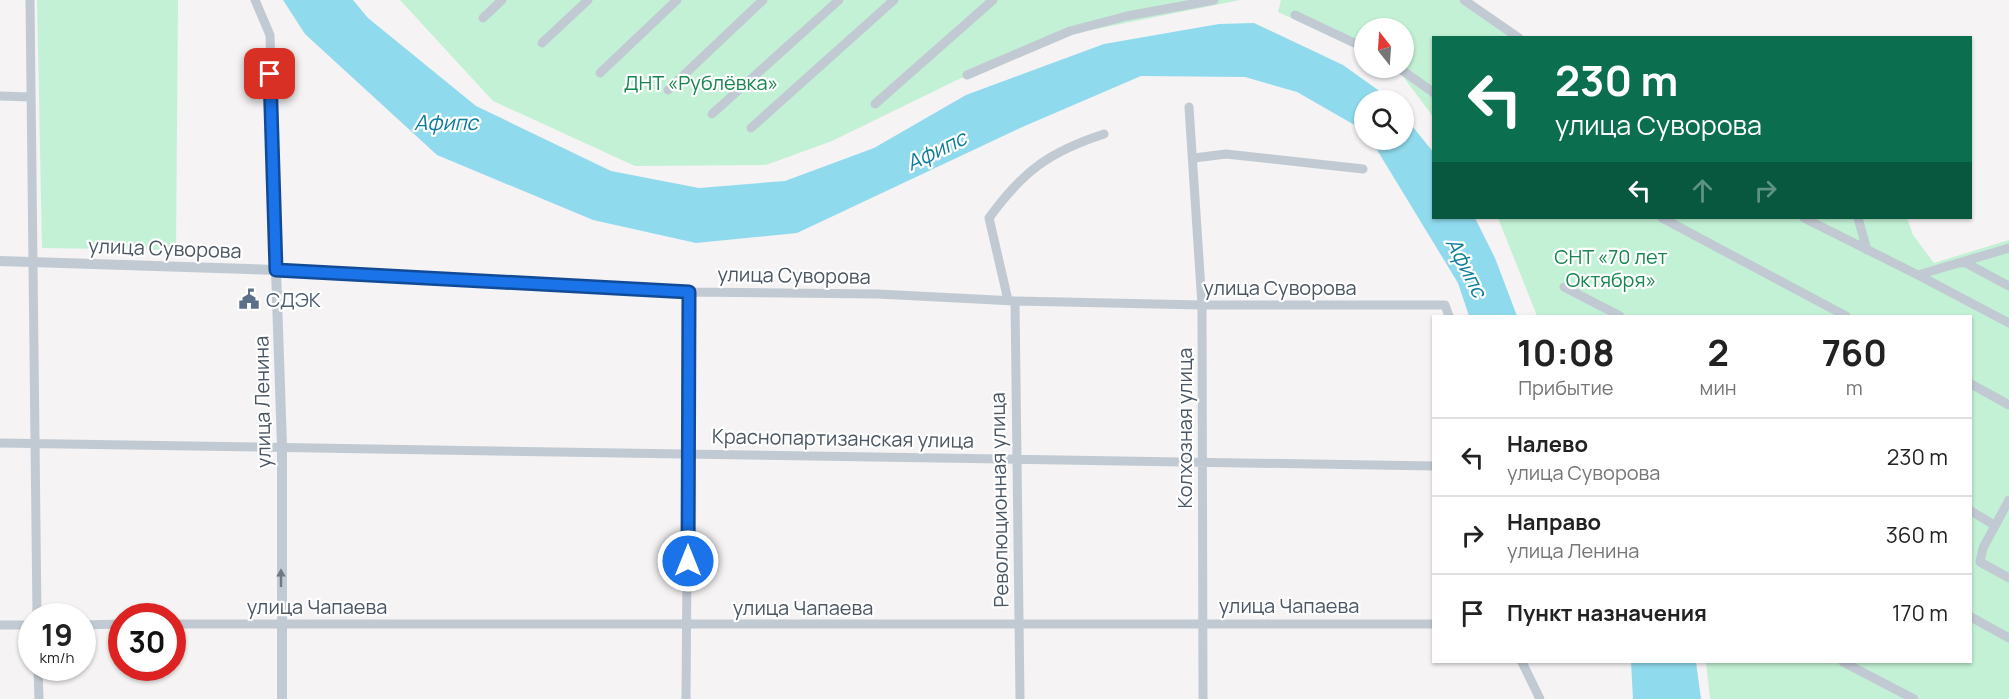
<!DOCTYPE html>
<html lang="ru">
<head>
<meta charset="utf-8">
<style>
	:root { --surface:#fff; --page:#f2f2f2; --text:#222; --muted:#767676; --line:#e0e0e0 }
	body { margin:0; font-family:Manrope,sans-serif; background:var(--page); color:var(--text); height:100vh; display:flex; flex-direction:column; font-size:22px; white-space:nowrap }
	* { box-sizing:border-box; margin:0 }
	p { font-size:20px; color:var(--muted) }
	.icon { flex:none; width:33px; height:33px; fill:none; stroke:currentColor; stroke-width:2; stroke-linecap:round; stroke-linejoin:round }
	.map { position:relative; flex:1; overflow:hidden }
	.details { position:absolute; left:1432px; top:315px; width:540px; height:348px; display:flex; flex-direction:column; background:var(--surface); border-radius:0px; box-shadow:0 2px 4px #0004 }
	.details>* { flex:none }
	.hud { position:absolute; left:1432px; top:36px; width:540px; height:183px; border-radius:0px; box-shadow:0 2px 4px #0004; background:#0b6e4f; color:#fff; overflow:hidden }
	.needle { width:39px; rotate:343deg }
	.buttons { position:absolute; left:1354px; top:18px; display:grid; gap:12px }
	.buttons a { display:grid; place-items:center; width:60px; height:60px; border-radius:50%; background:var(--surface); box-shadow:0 2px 4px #0004; font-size:30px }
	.speed { position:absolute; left:18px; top:603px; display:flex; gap:12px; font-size:30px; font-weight:700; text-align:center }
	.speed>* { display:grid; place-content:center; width:78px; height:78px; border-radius:50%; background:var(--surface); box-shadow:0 2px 4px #0004; line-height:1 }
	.speed small { font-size:15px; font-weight:400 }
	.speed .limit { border:9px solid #d22; background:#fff; color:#111 }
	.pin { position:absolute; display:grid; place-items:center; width:51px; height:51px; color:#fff; margin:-26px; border-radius:12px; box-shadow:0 3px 9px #0006 }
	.me { position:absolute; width:66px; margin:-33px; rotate:0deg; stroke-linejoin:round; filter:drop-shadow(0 0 4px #0008) }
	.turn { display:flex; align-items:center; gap:21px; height:126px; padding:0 24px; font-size:27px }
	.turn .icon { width:78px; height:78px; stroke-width:2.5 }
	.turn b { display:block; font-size:42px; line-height:51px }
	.lanes { display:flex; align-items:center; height:57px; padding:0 24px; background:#0003; justify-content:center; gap:30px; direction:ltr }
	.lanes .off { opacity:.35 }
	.eta { display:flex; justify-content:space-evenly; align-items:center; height:102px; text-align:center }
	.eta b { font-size:36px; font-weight:700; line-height:42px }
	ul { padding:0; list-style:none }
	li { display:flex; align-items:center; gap:18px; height:78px; padding:0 24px; border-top:2px solid var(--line) }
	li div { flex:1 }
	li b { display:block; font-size:22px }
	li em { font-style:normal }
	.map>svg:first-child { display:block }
</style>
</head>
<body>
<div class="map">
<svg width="2009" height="699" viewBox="0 0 2009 699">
	<rect width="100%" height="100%" fill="#f5f3f3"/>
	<path fill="#c3f1d5" d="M37,0H178L176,250L42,248Z
		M400,0H1240L1071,34L957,80L832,141L766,165L635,166L493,101Z
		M1281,0H1468L1523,37L1434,38V118L1399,71L1404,68V28H1365V52L1278,12Z
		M1498,218H1907L1913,235L1934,263L2009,240V699H1710L1706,662H1971V316H1537Z"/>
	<path fill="#90daee" d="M283,0H353L368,18L476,106L611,171L699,188L785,181L874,148L966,95L1104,44L1219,24L1254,23L1343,65L1392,100H1365V131L1297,92L1245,77L1141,76L1020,128L797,233L696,243L593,220L437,155L305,34Z
		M1404,116L1434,153V218H1475L1495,258L1517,316H1469L1458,283L1371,140H1404Z
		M1631,662H1696L1701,699H1633Z"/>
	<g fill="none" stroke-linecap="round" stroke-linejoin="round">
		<path stroke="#c1cad2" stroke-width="9" d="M30,0L37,616
			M255,0L270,35L276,270L689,292L878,294L1015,301L1202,305H1445L1449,316
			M1464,0L1519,38
			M1295,15L1365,48
			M483,18L502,0
			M542,43L588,0
			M1399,68L1434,93
			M600,73L677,0
			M967,75L1070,31L1127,16L1214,0
			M668,90L763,0
			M0,96L30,97
			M875,104L993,0
			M1189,107L1202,305L1203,699
			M712,114L839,0
			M751,128L894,0
			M1194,158L1226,154L1363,169
			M1662,218L1846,316
			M1804,218L1918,275L2009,248
			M1858,218L1867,250
			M1962,263H1966L2009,286
			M1918,275L2009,323
			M1564,287L1620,316
			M1008,300L989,218C1023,171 1049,152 1104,134
			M1015,301L1020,699
			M1971,384L2009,405
			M0,443L1434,466
			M2009,500L1983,548L1980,562L2009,578
			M1971,511L1994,525
			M1971,617L2009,638
			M172,624H1434
			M0,625H32
			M82,625L122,624
			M1522,662L1540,699
			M1843,662L1914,699
			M38,668L39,699
			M686,699L689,292"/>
		<path stroke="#c1cad2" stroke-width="10" d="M0,261L276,270L282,446V699"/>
	</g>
	<defs><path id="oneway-solid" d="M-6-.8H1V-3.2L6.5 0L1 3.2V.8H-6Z" transform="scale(1.5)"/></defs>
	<use fill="#6e7983" href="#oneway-solid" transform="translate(281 578) rotate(-90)"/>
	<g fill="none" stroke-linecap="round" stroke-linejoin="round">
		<g stroke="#114b97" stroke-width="15">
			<path id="route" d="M270,74L276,270L689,292L688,561"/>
		</g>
		<use href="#route" stroke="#1a73e8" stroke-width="10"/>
	</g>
	<defs>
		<g id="civic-bare" transform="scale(1.62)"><path d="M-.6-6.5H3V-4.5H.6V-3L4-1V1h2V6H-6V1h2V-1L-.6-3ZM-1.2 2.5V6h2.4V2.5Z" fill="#5c6f8a" stroke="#fff" stroke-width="2.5" paint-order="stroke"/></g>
	</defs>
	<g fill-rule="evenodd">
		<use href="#civic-bare" x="249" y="299"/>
	</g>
	<g text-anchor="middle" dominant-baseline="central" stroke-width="4.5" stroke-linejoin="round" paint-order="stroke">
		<g font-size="20" fill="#17864f" stroke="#fff">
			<text x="701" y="82">ДНТ «Рублёвка»</text>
			<text x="1611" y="256">СНТ «70 лет<tspan x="1611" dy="23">Октября»</tspan></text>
		</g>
		<g font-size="20" fill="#4a5661" stroke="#fff">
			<text transform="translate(165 248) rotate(2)">улица Суворова</text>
			<text transform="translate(794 275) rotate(1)">улица Суворова</text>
			<text x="1280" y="287">улица Суворова</text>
			<text transform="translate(262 402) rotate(-91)">улица Ленина</text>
			<text transform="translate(1184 428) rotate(-90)">Колхозная улица</text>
			<text transform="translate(843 438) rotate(1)">Краснопартизанская улица</text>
			<text transform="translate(999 500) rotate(-91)">Революционная улица</text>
			<text x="1289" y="605">улица Чапаева</text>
			<text x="317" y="606">улица Чапаева</text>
			<text x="803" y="607">улица Чапаева</text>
		</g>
		<g font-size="20" fill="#4e5e75" stroke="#fff" text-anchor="start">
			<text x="266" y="299">СДЭК</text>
		</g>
		<g font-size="21" font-style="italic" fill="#0c7c9b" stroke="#fff">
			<text x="446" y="122">Афипс</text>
			<text transform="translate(936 150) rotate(-26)">Афипс</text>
			<text transform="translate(1467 267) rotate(63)">Афипс</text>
		</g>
	</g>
</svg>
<div class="buttons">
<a><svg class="needle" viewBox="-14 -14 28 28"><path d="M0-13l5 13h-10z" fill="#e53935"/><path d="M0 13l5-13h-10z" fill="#767676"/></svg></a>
<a><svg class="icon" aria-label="search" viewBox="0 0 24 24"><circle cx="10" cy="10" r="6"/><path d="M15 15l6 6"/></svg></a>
</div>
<div class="speed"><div>19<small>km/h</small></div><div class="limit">30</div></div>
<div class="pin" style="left:270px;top:74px;background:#d93025"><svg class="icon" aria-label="arrive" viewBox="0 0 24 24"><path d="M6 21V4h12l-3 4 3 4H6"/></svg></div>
<svg class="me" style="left:688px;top:561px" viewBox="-20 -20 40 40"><circle r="17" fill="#1a73e8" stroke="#fff" stroke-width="3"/><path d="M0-11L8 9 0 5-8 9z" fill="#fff"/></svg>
<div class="hud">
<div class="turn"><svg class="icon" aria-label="left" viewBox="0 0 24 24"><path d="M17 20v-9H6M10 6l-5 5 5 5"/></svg><div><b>230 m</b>улица Суворова</div></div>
<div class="lanes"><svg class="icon" aria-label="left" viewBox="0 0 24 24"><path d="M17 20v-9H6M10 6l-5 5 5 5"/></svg><svg class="icon off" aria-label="ahead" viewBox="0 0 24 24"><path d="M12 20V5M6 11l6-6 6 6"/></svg><svg class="icon off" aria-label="right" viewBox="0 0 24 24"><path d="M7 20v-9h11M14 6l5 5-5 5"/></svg></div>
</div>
<section class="details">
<div class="eta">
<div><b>10:08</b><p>Прибытие</p></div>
<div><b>2</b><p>мин</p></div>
<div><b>760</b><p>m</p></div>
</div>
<ul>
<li><svg class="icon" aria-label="left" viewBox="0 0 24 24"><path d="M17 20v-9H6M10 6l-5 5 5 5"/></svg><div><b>Налево</b><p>улица Суворова</p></div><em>230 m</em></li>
<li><svg class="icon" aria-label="right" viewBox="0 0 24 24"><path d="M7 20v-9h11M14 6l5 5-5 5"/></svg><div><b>Направо</b><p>улица Ленина</p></div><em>360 m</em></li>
<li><svg class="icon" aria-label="arrive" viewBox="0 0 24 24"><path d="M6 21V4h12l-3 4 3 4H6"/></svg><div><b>Пункт назначения</b></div><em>170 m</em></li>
</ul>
</section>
</div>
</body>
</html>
